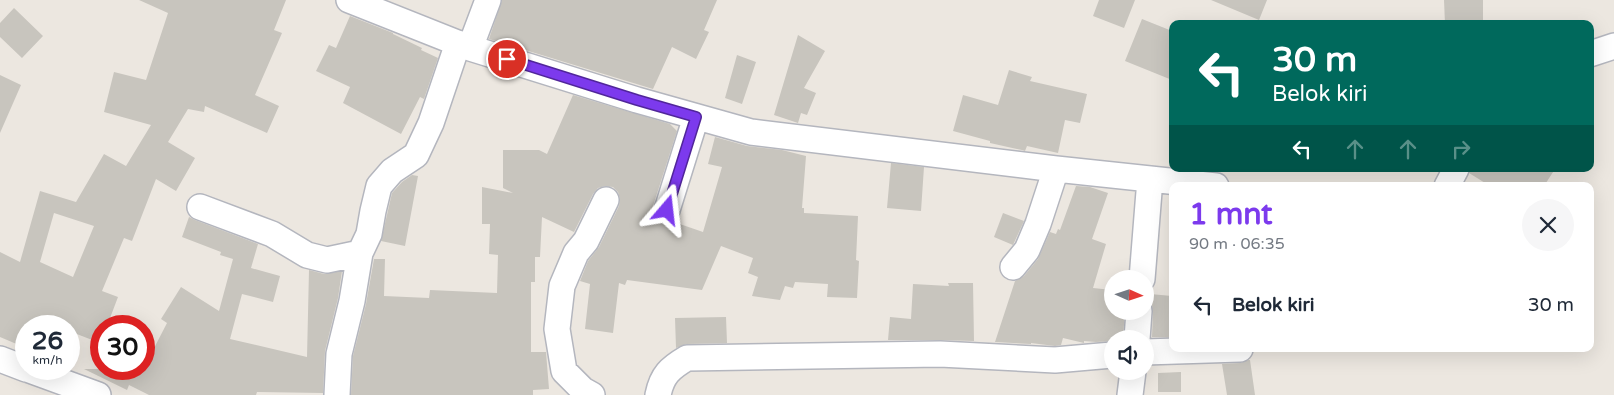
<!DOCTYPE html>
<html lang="id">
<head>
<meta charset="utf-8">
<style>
	:root { --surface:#fff; --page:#f6f6f7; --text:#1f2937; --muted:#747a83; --accent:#7c3aed }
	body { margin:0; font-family:"Varela Round",sans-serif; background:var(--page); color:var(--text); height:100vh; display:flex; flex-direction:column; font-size:19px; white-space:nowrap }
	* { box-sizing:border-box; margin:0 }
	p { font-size:16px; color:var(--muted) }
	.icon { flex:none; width:28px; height:28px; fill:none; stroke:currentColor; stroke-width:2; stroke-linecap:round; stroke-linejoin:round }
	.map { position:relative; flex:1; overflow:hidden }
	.details { position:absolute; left:1169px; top:182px; width:425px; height:170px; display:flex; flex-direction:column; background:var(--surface); border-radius:10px; box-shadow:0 5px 20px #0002 }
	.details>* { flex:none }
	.banner { position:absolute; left:1169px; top:20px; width:425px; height:152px; border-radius:10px; box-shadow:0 5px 20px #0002; background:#00695c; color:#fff; overflow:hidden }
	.needle { width:32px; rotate:93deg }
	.controls { position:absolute; left:1104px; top:270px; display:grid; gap:10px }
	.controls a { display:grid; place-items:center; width:50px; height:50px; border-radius:50%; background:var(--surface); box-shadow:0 5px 20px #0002; font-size:25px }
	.speed { position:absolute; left:15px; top:315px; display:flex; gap:10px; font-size:25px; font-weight:700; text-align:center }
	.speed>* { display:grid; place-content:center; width:65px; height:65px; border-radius:50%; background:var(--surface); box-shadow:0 5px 20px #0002; line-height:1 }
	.speed small { font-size:12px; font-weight:400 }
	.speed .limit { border:8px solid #d22; background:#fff; color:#111 }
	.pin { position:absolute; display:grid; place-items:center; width:42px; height:42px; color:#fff; margin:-21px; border:2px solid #fff; border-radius:50%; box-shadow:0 1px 5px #0007 }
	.me { position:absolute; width:55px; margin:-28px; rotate:17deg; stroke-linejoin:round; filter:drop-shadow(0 0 4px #0008) }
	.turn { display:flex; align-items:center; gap:18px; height:105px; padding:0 20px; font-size:22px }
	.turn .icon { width:65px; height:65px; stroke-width:2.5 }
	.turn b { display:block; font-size:35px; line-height:42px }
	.lanes { display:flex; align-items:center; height:48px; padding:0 20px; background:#0003; justify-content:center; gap:25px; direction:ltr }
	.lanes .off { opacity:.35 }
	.round { display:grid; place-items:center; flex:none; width:52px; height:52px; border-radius:26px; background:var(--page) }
	.head { display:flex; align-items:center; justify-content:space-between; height:85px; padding:0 20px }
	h1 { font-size:30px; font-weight:700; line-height:38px; color:var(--accent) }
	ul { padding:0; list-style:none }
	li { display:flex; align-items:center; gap:15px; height:75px; padding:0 20px }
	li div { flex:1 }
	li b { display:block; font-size:19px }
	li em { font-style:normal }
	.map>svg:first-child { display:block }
</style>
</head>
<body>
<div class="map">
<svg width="1614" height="395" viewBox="0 0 1614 395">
	<rect width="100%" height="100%" fill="#ece7e0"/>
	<path fill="#c8c5be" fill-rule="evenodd" d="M139,0H286L274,30L282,33L255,95L279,106L267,133L205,106L204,112L188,109L168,142L195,158L176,191L156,179L132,241L124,238L102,291L118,297L107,326H101L100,343L69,331V326H26V348L0,337V252L20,262L40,191L76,202L104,154L126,166L151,125L104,112L114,72L146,80L168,13ZM54,213L94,226L73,277L40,262Z
		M502,0H717L704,30L709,32L696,59L672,47L653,89L489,39Z
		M1099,0H1135L1124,28L1093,16Z
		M1211,0H1267L1259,20Z
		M1444,0H1483V24H1445Z
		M14,8L43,36L22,58L0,37V23Z
		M350,16L393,33V34L422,48L421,50L438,58L424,99L420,97L401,134L343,103L350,87L316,71L329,45L336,48Z
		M1142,19L1172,31V80L1125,61Z
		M798,35L825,51L804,88L816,93L807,115L801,113L798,123L774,115Z
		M737,55L756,62L742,104L725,98Z
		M1009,70L1032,77L1030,81L1087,94L1080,123L1065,120L1058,153L1027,146L1025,151L1022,150L990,143V141L953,131L963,95L998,105Z
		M0,75L21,85L0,133Z
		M573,95L670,124L677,131L653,206V214L656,219L663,224H670L674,222L703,232L722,167L708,164L715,137L747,146L782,150L806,156L802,208H804V213L858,216L856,260L859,261L857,298L827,297L828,284L795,282L793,288L785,286L780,300L752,296L758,277L748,273L753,258L721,246L702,290L627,280L625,285L619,283L613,333L585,329L590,284L580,281L588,261L599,247L619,206L620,199L618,192L613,187L605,186L598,188L593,194L574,232L542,217L540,257H535V282H531V352H546L549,389L533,390V395H351L353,356L366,304L374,259H385L384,296L429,298L430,290L497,293L498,255L489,254L490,224H482V187L513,193L503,188V150H539L547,154Z
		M891,163L924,167L921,211L887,208Z
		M1470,169H1555L1544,186H1490L1469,173Z
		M412,175L418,176L405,246L381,241L392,193L402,182Z
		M1076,186L1090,187L1108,193L1092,239L1106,244L1093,288L1112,290V311H1125L1123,337H1117L1116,339H1112V341L1096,342L1084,341V343L1063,338L1061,345L1055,346L1031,343V344L995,342L1015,281L1024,276L1038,259L1050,232L1056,234L1058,229L1060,230Z
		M1003,213L1024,221L1013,245L994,237Z
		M189,217L195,220L258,244L251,268L280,276L273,302L242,294L230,339L307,357L309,270L324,274L342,271L338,298L325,351L323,393L257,392L256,395H149L129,385L127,390L84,369H144V350L151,354L167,323L161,319L181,287L219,311L233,259L220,255L221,252L182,237Z
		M948,283H973L974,341L940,340H888L890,317L911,319L913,284L949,286Z
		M1150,294L1172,296V337H1152L1153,312L1152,305L1149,302Z
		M726,317L727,343L687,344L676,348L675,318Z
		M1248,360H1250L1255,395H1227L1222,364L1240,363Z
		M1181,372V392H1158V373Z"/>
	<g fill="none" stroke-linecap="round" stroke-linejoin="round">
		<g stroke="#b4b6be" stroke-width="28">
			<path id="street" d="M349,0L470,48L637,100L751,132L1056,169L1216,186
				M470,48L488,0
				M1590,54L1614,46
				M1447,186L1456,169
				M200,207L272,234L307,255L327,260L360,253
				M667,210L696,117
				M1013,267L1027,250L1038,224L1056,169
				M1142,279L1150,179
				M1137,339L1139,311
				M1145,352L1240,349
				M0,359L26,369
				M27,369L98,395
				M337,395L339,354L352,301L360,253L369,234L373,211L379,186L392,171L416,155L431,123L458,43
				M592,395L583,390L564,371L557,329L562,286L576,253L586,241L606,200
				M658,395C662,375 670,368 687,358L940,354L1055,360L1112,355
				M1130,395L1133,371"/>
		</g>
		<use href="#street" stroke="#fff" stroke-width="25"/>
	</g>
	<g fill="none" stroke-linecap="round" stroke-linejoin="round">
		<g stroke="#51269a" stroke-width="12">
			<path id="route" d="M507,59L637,100L696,117L667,210"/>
		</g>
		<use href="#route" stroke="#7c3aed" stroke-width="9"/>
	</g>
</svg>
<div class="controls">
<a><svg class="needle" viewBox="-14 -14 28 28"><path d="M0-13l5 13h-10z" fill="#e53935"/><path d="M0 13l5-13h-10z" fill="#747a83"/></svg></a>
<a><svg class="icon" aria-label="sound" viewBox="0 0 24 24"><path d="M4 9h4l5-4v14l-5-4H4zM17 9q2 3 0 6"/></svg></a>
</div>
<div class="speed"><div>26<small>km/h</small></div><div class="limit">30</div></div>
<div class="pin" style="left:507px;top:59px;background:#d93025"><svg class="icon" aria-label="arrive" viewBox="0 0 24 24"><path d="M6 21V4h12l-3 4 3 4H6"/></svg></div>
<svg class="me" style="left:667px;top:210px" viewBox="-20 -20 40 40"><path d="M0-17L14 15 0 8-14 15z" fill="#7c3aed" stroke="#fff" stroke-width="4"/></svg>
<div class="banner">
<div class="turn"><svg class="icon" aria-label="left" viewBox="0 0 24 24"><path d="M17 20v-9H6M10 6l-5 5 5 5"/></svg><div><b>30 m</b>Belok kiri</div></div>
<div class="lanes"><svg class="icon" aria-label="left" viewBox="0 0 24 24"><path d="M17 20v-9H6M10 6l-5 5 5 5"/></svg><svg class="icon off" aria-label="ahead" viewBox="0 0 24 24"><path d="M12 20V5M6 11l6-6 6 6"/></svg><svg class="icon off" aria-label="ahead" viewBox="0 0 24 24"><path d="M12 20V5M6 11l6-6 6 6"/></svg><svg class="icon off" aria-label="right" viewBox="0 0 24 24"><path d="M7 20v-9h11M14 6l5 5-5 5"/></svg></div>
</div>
<section class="details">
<div class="head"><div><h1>1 mnt</h1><p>90 m · 06:35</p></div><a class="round"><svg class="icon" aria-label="close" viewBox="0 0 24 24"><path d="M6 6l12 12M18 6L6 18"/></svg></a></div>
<ul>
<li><svg class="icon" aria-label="left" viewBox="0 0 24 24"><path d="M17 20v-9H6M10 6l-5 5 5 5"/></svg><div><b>Belok kiri</b></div><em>30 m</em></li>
</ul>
</section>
</div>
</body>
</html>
